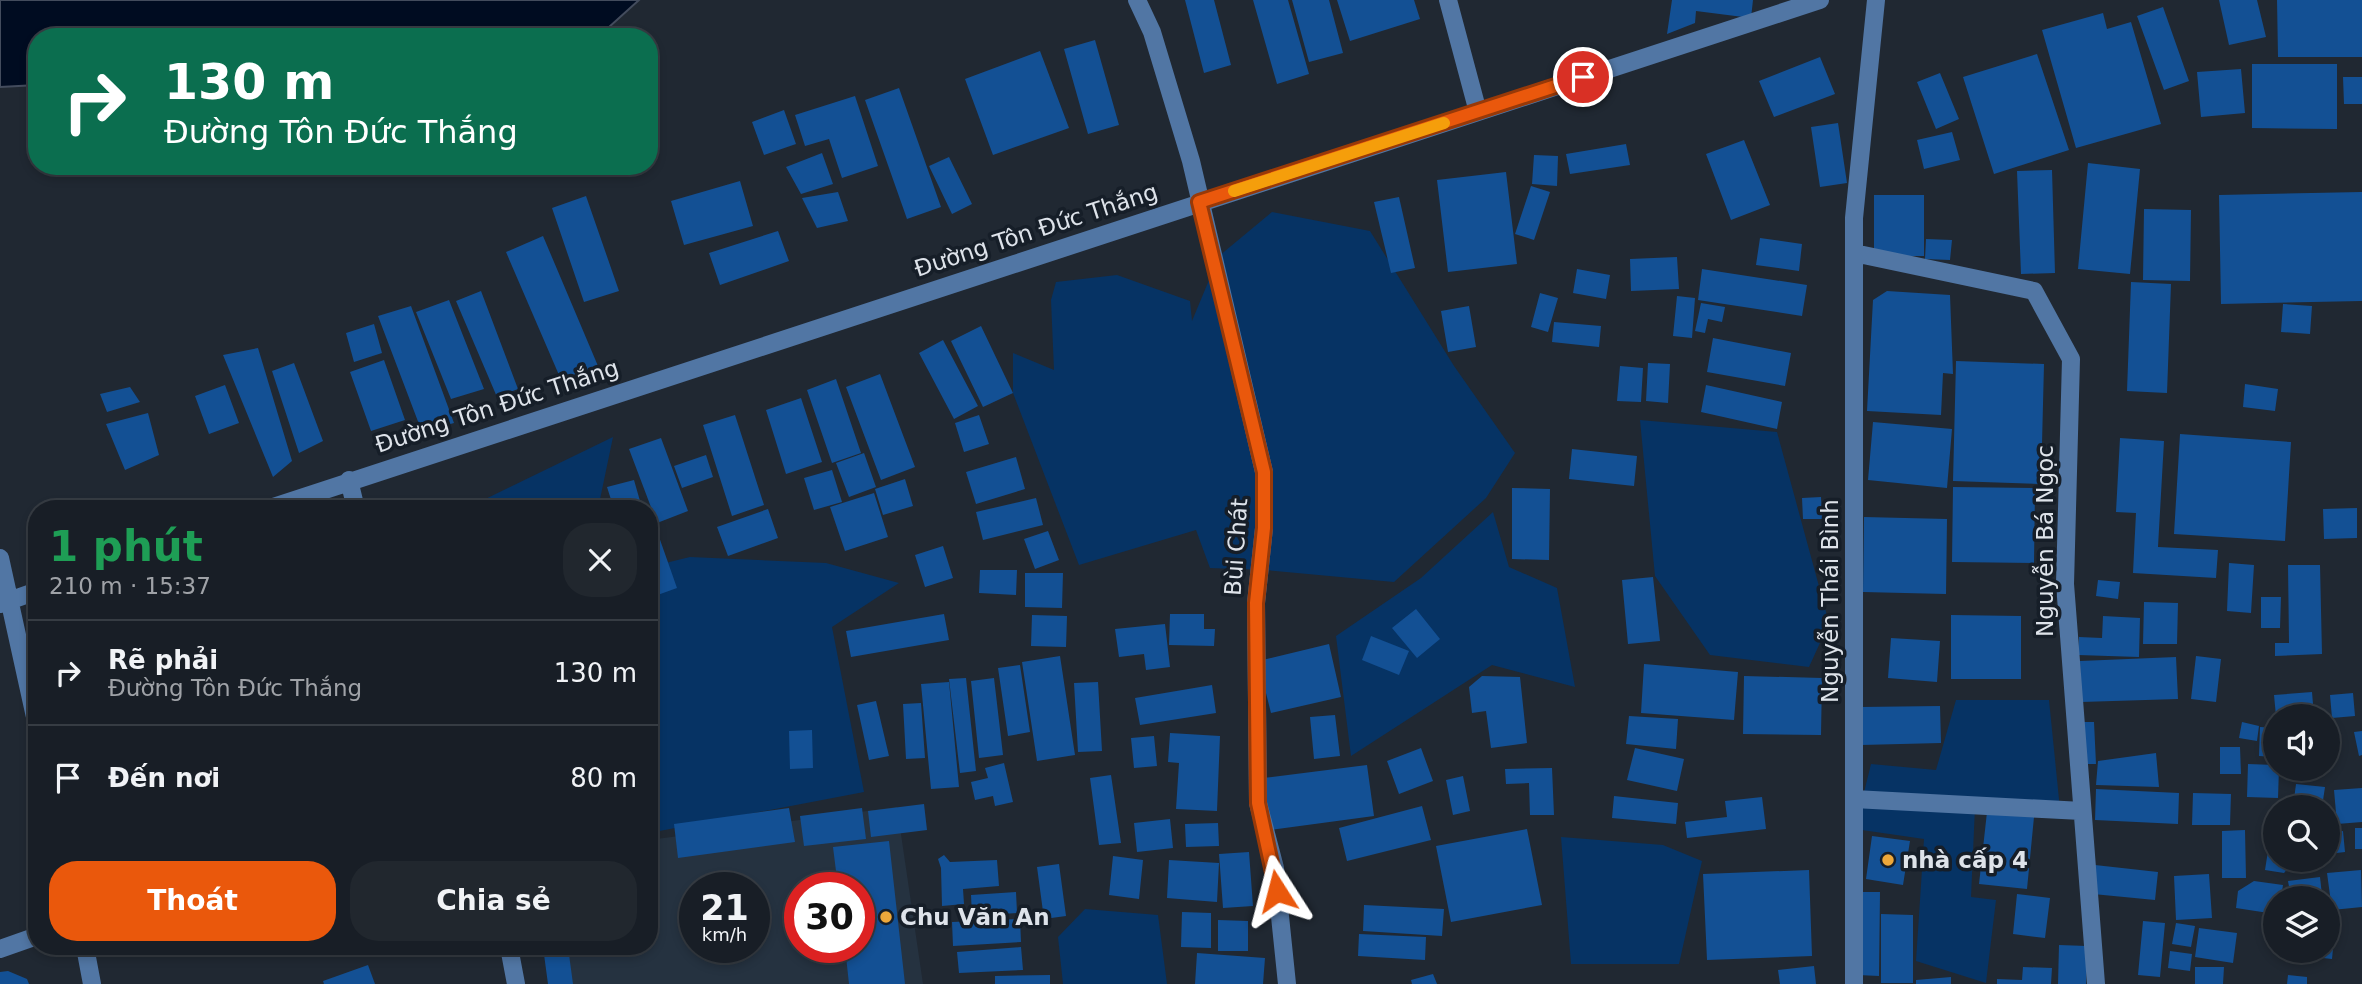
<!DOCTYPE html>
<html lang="vi">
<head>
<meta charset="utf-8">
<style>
	:root { --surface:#181e26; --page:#21272e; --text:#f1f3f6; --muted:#9fa2a7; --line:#363c43; --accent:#ea580c }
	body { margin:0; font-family:"DejaVu Sans",sans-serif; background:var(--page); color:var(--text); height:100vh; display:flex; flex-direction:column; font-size:26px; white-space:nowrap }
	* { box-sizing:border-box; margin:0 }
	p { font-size:23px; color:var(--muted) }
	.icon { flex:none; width:38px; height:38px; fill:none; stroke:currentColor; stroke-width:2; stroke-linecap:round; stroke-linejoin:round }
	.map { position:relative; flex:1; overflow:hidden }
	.sheet { position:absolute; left:28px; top:500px; width:630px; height:455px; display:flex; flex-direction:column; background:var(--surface); border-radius:28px; box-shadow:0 4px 10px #0003,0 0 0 2px var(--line) }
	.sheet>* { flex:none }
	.top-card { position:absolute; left:28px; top:28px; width:630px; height:147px; border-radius:28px; box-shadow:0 4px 10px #0003,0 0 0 2px var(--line); background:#0b6e4f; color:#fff; overflow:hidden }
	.fabs { position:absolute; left:2263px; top:704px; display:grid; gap:14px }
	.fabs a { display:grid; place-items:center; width:77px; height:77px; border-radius:50%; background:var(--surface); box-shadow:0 4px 10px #0003,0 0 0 2px var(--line); font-size:35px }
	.speed { position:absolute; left:679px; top:872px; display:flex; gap:14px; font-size:35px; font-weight:700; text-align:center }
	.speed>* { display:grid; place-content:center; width:91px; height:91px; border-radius:50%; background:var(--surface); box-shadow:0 4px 10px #0003,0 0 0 2px var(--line); line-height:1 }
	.speed small { font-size:18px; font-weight:400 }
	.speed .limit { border:10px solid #d22; background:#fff; color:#111 }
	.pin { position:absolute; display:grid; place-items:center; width:60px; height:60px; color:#fff; margin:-30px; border:4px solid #fff; border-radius:50%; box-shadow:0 2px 7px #0007 }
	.me { position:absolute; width:77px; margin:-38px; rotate:351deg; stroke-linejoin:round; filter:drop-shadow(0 0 5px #0008) }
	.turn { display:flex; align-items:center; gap:24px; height:147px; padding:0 21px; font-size:32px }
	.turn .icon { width:91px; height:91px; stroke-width:2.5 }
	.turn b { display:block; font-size:49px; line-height:60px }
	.round { display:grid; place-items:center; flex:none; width:74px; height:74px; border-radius:28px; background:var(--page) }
	.head { display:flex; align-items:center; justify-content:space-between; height:119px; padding:0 21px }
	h1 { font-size:42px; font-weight:800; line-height:52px; color:#1e9e55 }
	.action { display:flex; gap:14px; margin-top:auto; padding:14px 21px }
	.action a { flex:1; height:80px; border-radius:28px; background:var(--accent); color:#fff; font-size:28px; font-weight:800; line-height:80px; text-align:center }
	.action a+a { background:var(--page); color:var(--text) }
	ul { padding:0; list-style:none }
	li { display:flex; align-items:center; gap:21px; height:105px; padding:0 21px; border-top:2px solid var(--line) }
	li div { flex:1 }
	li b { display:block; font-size:26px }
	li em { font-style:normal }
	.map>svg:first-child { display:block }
</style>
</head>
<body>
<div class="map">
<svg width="2362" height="984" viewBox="0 0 2362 984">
	<rect width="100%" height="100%" fill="#202832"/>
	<path fill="#253240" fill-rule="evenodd" d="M897,807L923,984H549L544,947H649V840ZM695,887H754V947H695ZM800,887H859V947H800Z"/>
	<path fill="#063364" d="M1272,212L1370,231L1454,366L1515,453L1486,498L1394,582L1266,570L1210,568L1196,530L1079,565L1013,393V353L1054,370L1051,300L1056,282L1117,275L1190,301L1192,321L1219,256Z
		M1640,420L1777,432L1829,623L1809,667L1710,655L1655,576Z
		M613,437L598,509H465Z
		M1493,512L1509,567L1557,588L1575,687L1492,665L1351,756L1336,636L1421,578Z
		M690,557L826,563L899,583L832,627L864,792L649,833V567Z
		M1956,700H2049L2061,819L1975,807L1971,897L1996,900L1986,983L1916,961L1924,839L1855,829L1871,764L1936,770Z
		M1561,837L1663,845L1702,861L1679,964H1571Z
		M1085,909L1158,915L1167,984H1063L1058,937Z"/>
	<path fill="#000c21" stroke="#434c5d" stroke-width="2" d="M0,0H639L598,37H37V85L0,87Z"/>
	<path fill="#135094" d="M1185,0H1214L1231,65L1204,73Z
		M1253,0H1288L1309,74L1277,84Z
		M1292,0H1329L1343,53L1309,62Z
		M1337,0H1414L1420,19L1350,41Z
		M1672,0H1753L1751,18L1696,11L1695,23L1667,34Z
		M2219,0H2257L2266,37L2229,45Z
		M2277,0H2362V57H2278Z
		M2163,7L2189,81L2164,90L2137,16Z
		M2103,13L2107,29L2131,22L2161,124L2076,148L2042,30Z
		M1095,40L1119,125L1088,134L1064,49Z
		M1040,51L1069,128L993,155L965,79Z
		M2037,54L2069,150L1994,174L1963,77Z
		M1820,57L1835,94L1774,117L1759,81Z
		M2252,64H2337V129L2252,128Z
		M2241,69L2245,113L2201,117L2197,72Z
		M1940,73L1959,119L1936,129L1917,82Z
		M2343,77H2362V104H2344Z
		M899,88L941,207L907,219L865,100Z
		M855,96L878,166L842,178L829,139L805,146L795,115Z
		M784,110L796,144L764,155L752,122Z
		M1838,123L1847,183L1820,187L1811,127Z
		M1952,132L1960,160L1924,169L1917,140Z
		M1744,140L1770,205L1731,220L1706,154Z
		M1626,144L1630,165L1570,174L1566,154Z
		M822,153L833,184L801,194L786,167Z
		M1534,155L1558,156L1557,186L1532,184Z
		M949,157L972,204L952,214L929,166Z
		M2088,163L2140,169L2130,274L2078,269Z
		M2052,170L2055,273L2021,274L2017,171Z
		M1506,172L1517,264L1448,272L1437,180Z
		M740,181L753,226L684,245L671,201Z
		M1531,186L1550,192L1534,240L1515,234Z
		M838,192L848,221L817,228L802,198Z
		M2362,192V301L2221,304L2219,195Z
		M1874,195H1924V256H1874Z
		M586,196L619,291L584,302L552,208Z
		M1399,197L1415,268L1391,273L1374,202Z
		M2144,209L2191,210L2190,281L2143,280Z
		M778,231L789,261L720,285L709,253Z
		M543,236L598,366L562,382L506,252Z
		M1760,238L1802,244L1799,271L1756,265Z
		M1926,239L1952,240L1950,260L1925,259Z
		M1677,257L1679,289L1631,291L1630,259Z
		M1577,269L1610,275L1606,299L1573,293Z
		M1702,269L1807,285L1802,316L1698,300Z
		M2131,282L2171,284L2167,393L2127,391Z
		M481,291L518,389L497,397L456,301Z
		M1887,291L1950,295L1953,374L1943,373L1941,415L1867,411L1873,300Z
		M1540,293L1558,298L1548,332L1531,327Z
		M1677,296L1695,298L1692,338L1673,336Z
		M449,300L484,389L451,399L416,312Z
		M1701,303L1725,307L1722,322L1708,319L1705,333L1695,331Z
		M2283,304L2312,306L2310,334L2281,332Z
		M411,306L454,423L422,432L378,316Z
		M1469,306L1476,347L1448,352L1441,311Z
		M1554,322L1601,326L1599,347L1552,342Z
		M374,324L382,353L354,362L346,333Z
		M981,326L1013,393L983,407L951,341Z
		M1713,338L1791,353L1785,386L1707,372Z
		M943,340L978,406L954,419L919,353Z
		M258,348L292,461L273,477L223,355Z
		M384,360L405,420L371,431L350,372Z
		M1956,361L2044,364L2041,484L1953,481Z
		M294,363L323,441L299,453L272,371Z
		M1648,363L1670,364L1668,403L1646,401Z
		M1620,366L1643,368L1641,402L1617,401Z
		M880,374L915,467L881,480L846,387Z
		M836,379L861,453L832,463L807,390Z
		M2245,384L2278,389L2275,411L2243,407Z
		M225,385L239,423L209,434L195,396Z
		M1706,385L1782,402L1777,429L1701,412Z
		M130,387L140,402L107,412L100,394Z
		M801,398L822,462L786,474L766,410Z
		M148,413L159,455L125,470L106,424Z
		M735,415L764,505L732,516L703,425Z
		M979,415L989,444L964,452L955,423Z
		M1873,422L1952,429L1947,488L1868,480Z
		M2180,434L2291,442L2285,541L2174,534Z
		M661,438L688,511L657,523L629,449Z
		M2120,438L2164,441L2158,547L2218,550L2216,578L2133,573L2136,513L2116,512Z
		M1572,449L1637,456L1634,486L1569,479Z
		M864,453L876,487L849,497L836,463Z
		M706,455L713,477L682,488L674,466Z
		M1016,457L1025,489L976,504L966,472Z
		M832,470L842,502L814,510L804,478Z
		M905,479L913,506L883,515L875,489Z
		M634,480L642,508L614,509L607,487Z
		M1953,487L2035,488L2034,563L1952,562Z
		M1512,488L1550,489L1549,560L1512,559Z
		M874,493L888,537L845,551L830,507Z
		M1821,497L1822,519H1803L1802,498Z
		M1036,498L1043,525L983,540L976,512Z
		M2357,508V538L2324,539L2323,509Z
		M768,509L778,538L728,556L717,527Z
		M652,517L677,588L652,597L649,518Z
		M1864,517L1947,519L1946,594L1863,592Z
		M1048,531L1059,560L1035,569L1024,539Z
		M943,546L953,578L925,587L915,555Z
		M2229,563L2254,565L2251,613L2227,611Z
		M2288,565H2320L2322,654L2275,656V643H2289Z
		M980,570H1017L1016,595L979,593Z
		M1025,573H1063L1062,608L1025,607Z
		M1653,577L1660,641L1628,644L1622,580Z
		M2098,580L2120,582L2118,599L2096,596Z
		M2261,597H2281L2280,628H2261Z
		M2144,602L2178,603L2177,644H2143Z
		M1416,609L1440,639L1417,658L1392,628Z
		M944,614L949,640L851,657L846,631Z
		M1170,614H1204V629H1215L1214,646L1169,645Z
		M1032,615L1067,616L1066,647L1031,646Z
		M1951,615L2021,616V679H1951Z
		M2103,616L2140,618L2139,657L2078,655L2079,637L2102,638Z
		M1165,624L1170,667L1146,670L1144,654L1119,657L1115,629Z
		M1371,636L1409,651L1399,675L1362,660Z
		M1891,638L1940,641L1937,682L1888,678Z
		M1329,644L1341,697L1271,713L1258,661Z
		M1060,656L1075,755L1037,761L1022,662Z
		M2196,656L2221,659L2216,702L2191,699Z
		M2176,657L2178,699L2081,702L2080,661Z
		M1644,664L1738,672L1734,720L1641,713Z
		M1020,665L1030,732L1008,736L998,668Z
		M1482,676L1520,677L1527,743L1491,748L1486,711L1472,713L1469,687Z
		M1744,676L1822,678L1821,735L1743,734Z
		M966,678L976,771L960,773L949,679Z
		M994,678L1003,755L979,758L971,681Z
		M949,682L959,787L931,789L921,684Z
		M1098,682L1102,751L1078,752L1074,683Z
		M1212,685L1216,713L1140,725L1135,698Z
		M2312,692L2314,716H2276L2274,695Z
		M2353,693L2355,716L2332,718L2330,695Z
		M876,701L889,756L869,760L857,705Z
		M921,703L925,758L906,759L903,704Z
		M1940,706L1941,743L1861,745L1860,707Z
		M1335,715L1340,756L1314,759L1310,717Z
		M1629,716L1678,719L1676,749L1626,744Z
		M2079,722H2094L2096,764H2080Z
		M2242,722L2259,726L2257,741L2239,738Z
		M2260,727L2275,728V757L2259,756Z
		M812,730L813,768L790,769L789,731Z
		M2362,731V755L2359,756L2354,732Z
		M1170,733L1220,736L1217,811L1176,809L1179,763L1168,762Z
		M1154,736L1157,766L1134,768L1131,738Z
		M2220,747H2240L2241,774H2220Z
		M1421,748L1433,781L1399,794L1387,761Z
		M1635,748L1684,759L1677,791L1627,780Z
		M2156,753L2159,787L2096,785L2098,761Z
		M1004,763L1013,802L995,806L993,796L975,800L971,782L988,778L985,768Z
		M2248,764L2275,765V768H2279L2278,798L2247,797Z
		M1367,765L1374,816L1270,830L1263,778Z
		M1552,768L1554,815H1530L1529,783L1506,784L1505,769Z
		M1111,775L1121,843L1099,845L1090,778Z
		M1463,776L1470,811L1453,815L1446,780Z
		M2296,784L2325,787L2322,807H2293Z
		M2362,788V822L2337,824L2334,790Z
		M2096,789L2179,793L2178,824L2095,820Z
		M2193,793L2231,794L2230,825H2192Z
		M1614,796L1678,803L1676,824L1612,818Z
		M1762,797L1766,829L1687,838L1685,822L1727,817L1725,801Z
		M924,804L927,830L871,837L868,811Z
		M1422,806L1431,840L1347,861L1339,828Z
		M789,808L795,842L678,858L674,824Z
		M862,808L866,839L804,846L800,816Z
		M1987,812L2034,817L2027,889L1979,884Z
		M1170,819L1173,848L1137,852L1134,823Z
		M1218,823L1219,846L1186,847L1185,824Z
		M2355,828H2362V849H2355Z
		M1527,829L1542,905L1451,922L1436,846Z
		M2245,830L2246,878H2222V831Z
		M2343,831L2345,852L2328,854V833Z
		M1872,836L1910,841L1903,885L1866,879Z
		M2270,838L2275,839V859H2296L2284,873L2265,870Z
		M889,841L905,984H849L845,947H859V887H838L833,847Z
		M1249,852L1253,906L1223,908L1219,854Z
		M944,855L950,862L997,860L999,886L963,889L964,904L942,906L941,868L938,859Z
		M1113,856L1143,860L1139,899L1109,895Z
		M1169,860L1219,863L1217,902L1167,898Z
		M1059,864L1066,916L1044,919L1037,867Z
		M2095,865L2158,872L2155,900L2093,894Z
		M1809,870L1812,956L1707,960L1703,874Z
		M2361,870L2362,907L2332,910L2327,873Z
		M2209,874L2212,918L2176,920L2174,876Z
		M2320,877L2322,895L2291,898L2288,881Z
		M2254,881L2283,885L2281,898H2275V914L2236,908L2238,891Z
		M1016,892L1017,913L972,916L971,895Z
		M1859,892H1880L1879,976L1858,975Z
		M2017,894L2050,898L2045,938L2013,934Z
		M1364,905L1444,909L1442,936L1363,931Z
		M1182,912L1211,913V948L1181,947Z
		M1881,914L1913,915V983H1881Z
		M1020,919L1021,942L953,946L952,922Z
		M1218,920L1248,921V951H1218Z
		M2143,921L2165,923L2160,977L2138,975Z
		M2176,923L2195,926L2191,947L2172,944Z
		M2328,927L2335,928L2332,959L2276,953V950H2328Z
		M2199,928L2237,933L2233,963L2195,957Z
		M1359,934L1426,937L1425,960L1358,956Z
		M2059,945L2087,946L2086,984H2058Z
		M543,947H568L573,984H548Z
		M1021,947L1023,970L959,973L957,952Z
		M2170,951L2192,954L2190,971L2168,968Z
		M1197,953L1265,958L1263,984H1195Z
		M368,965L375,984H324L323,981Z
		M1814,966L1816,984H1780L1778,970Z
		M2023,967L2052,968L2051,984H1997V979L2022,980Z
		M2195,967H2224L2223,984H2195Z
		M8,971L27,979L29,984H0V972Z
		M1433,974L1437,984H1412L1411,980Z
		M1050,975V984H995V976Z
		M2288,975L2307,977V984H2287Z
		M1951,977V984H1916V980Z"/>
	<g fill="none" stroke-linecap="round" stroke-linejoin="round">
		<path stroke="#5176a4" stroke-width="18" d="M1137,0L1152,32L1191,161L1264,472V528L1256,603L1258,803L1275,868L1287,984
			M1448,0L1478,112
			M1854,253L2034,291L2071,359L2065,584L2096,984
			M349,480L356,509
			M267,509L1820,0
			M0,558L37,726
			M0,604L37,591
			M1854,799L2082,811
			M85,947L92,984
			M509,947L516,984
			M0,949L37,936
			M1854,984V218L1876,0"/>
	</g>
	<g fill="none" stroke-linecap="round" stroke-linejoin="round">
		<g stroke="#983908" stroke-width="18">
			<path id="route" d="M1277,891L1258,803L1256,603L1264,528V472L1199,202L1583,77"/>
		</g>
		<use href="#route" stroke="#ea580c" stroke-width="12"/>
		<path stroke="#f59e0b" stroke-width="12" d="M1234,191L1444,123"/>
	</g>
	<g fill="#eda83b" stroke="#161e28" stroke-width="2.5">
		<circle cx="1888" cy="860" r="7"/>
		<circle cx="886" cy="917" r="7"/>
	</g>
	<g text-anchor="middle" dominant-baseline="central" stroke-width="7" stroke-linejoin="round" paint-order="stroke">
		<g font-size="23" fill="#dee3ea" stroke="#161e28">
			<text transform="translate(1036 230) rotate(-18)">Đường Tôn Đức Thắng</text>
			<text transform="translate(497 406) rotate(-18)">Đường Tôn Đức Thắng</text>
			<text transform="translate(2045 541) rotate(-90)">Nguyễn Bá Ngọc</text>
			<text transform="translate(1236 547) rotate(-86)">Bùi Chát</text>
			<text transform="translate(1830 601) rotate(-90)">Nguyễn Thái Bình</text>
		</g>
		<g font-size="23" font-weight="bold" fill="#dee3ea" stroke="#161e28" text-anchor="start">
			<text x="1902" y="860">nhà cấp 4</text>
			<text x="900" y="917">Chu Văn An</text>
		</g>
	</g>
</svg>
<div class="fabs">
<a><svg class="icon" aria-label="sound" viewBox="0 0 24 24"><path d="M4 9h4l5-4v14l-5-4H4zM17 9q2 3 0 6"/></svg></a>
<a><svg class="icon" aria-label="search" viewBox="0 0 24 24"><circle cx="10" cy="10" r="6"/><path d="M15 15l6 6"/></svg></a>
<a><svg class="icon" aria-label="layers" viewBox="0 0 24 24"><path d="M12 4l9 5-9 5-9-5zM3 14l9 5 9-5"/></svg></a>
</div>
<div class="speed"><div>21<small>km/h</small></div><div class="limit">30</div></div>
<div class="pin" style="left:1583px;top:77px;background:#d93025"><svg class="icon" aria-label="arrive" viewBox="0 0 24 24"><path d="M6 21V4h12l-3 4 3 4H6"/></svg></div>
<svg class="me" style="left:1277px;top:891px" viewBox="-20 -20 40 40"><path d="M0-17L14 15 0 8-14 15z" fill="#ea580c" stroke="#fff" stroke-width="4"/></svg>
<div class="top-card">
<div class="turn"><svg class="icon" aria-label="right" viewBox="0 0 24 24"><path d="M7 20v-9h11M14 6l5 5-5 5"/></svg><div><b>130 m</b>Đường Tôn Đức Thắng</div></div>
</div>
<section class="sheet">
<div class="head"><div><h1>1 phút</h1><p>210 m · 15:37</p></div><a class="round"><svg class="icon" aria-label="close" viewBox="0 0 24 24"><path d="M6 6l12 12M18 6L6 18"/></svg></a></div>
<ul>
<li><svg class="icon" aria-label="right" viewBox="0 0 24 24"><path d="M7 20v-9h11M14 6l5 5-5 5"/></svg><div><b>Rẽ phải</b><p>Đường Tôn Đức Thắng</p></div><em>130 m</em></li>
<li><svg class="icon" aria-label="arrive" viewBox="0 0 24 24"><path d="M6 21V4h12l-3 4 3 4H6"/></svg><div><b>Đến nơi</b></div><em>80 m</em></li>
</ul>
<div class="action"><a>Thoát</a><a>Chia sẻ</a></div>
</section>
</div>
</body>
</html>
